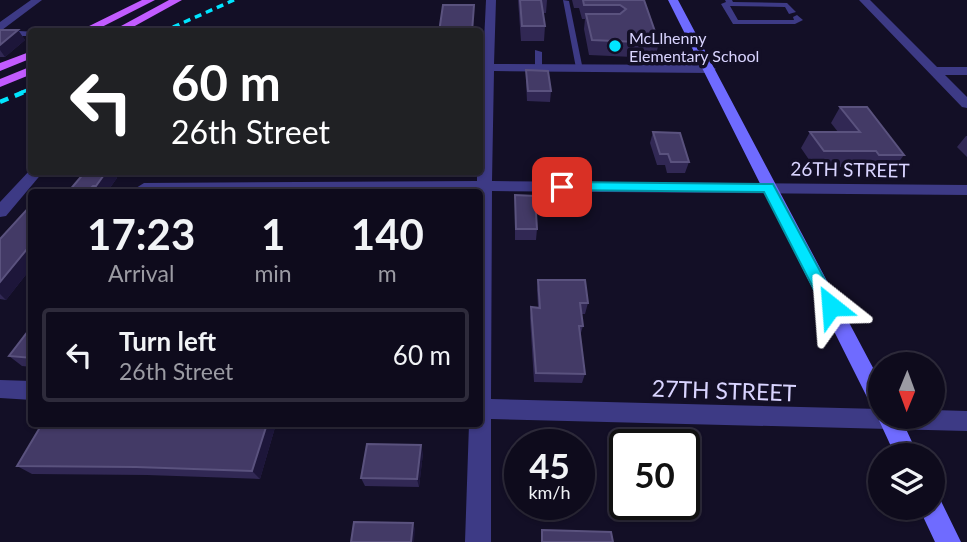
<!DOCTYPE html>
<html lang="en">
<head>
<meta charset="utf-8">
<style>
	:root { --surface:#0e0b1c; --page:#1c1929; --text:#f1f3f6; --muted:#9b9ba3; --line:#2e2b3b }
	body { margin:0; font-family:Lato,sans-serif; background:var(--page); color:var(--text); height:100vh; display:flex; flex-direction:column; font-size:26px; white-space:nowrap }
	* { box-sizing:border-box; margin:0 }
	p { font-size:23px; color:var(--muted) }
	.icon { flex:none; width:38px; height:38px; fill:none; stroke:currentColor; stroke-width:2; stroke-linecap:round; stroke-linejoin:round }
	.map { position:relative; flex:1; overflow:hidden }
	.panel { position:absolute; left:28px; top:189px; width:455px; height:238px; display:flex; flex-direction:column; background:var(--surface); border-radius:7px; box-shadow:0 2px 5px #0004,0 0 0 2px var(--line) }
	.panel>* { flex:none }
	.banner { position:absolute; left:28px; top:28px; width:455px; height:147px; border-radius:7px; box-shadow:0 2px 5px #0004,0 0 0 2px var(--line); background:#202124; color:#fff; overflow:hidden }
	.needle { width:46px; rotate:181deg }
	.tools { position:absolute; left:868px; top:352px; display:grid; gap:14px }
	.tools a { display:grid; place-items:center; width:77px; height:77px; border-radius:50%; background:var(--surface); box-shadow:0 2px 5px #0004,0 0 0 2px var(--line); font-size:35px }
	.speed { position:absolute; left:504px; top:429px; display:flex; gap:14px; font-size:35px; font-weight:700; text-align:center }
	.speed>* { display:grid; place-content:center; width:91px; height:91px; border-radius:50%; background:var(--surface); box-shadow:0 2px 5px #0004,0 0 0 2px var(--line); line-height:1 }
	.speed small { font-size:18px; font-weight:400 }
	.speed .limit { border:4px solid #111; border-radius:10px; background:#fff; color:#111 }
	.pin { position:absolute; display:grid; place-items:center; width:60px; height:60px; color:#fff; margin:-30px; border-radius:14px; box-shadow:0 4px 10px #0006 }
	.me { position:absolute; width:77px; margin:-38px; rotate:332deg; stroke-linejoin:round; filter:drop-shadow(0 0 5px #0008) }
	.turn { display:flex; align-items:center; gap:24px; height:147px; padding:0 28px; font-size:32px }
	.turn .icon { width:91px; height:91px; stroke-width:2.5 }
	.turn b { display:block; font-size:49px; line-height:60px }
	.eta { display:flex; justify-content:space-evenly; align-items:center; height:119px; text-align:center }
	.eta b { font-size:42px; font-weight:700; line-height:49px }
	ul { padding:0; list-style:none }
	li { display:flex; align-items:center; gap:21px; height:94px; margin:0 14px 10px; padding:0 14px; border:4px solid var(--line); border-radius:7px }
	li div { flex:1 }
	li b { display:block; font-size:26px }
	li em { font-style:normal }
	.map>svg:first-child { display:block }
</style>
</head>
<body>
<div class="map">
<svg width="967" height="542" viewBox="0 0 967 542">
	<rect width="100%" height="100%" fill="#130f26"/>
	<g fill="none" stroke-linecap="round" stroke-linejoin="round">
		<path fill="#3d3a85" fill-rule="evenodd" d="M563,0L569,1L583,70L576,68Z
			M725,0H732L733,2L787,3L796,12L789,14L785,7L730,6L738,20H794L793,17L797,15L803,20L795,24H733L721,4L726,2Z
			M535,50L542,52V69L535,67Z"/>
		<path fill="#3d3a85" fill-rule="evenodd" d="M31,0H42L2,30L36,32H32V36H0V22Z
			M486,0H496L494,64L710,65L716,69L710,73L494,71L492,181L967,185V195L492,191L491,399L880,409V416H933V410L967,411V431L491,419V542H465L469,424H480V192H142L136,188L144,183L477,181V172H480L482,71L480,70V64L483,63Z
			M859,0H870L937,67H967V75H945L967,97V108L962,107Z
			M31,169L32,172H43L6,216L0,217V202Z
			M0,380L32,381V400L0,398Z"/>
		<path fill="#6f6bff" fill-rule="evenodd" d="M668,0H678L880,381V416H900L918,455H895L877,416L879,412L873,409Z
			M933,497L940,499L961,542H935L919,508H933Z"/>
		<path fill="#c25bff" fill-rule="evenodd" d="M142,0H155L92,32H77Z
			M169,0H182L124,32H110Z
			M32,51V58L0,71V63Z
			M32,66V74L0,87V79Z"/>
		<path stroke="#00e5ff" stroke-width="3.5" stroke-dasharray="7 5" stroke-linecap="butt" d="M162,32L234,0
			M20,93L32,88"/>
		<path stroke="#00e5ff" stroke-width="4.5" stroke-dasharray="9 7" stroke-linecap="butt" d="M0,102L24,92"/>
	</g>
	<path fill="#312854" d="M518,0H547L546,13H543L545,26L544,41H521Z
		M572,0H644L659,43L655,58L589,55L584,29L585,19H582L579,8H574Z
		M0,30H18L25,40L5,57H0Z
		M526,70L551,91L550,102L527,101L526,81Z
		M840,107L904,155L892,171H867L865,167H814L801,148L810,132H838L831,123Z
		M653,132L689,162L685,173H667L665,165H657L650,143Z
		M966,136H967V157L957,147Z
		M85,172H112L117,178L107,192H68Z
		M515,195L537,229L536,240H515Z
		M32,204V267L6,300L0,299V239Z
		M538,280L588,303L585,314H581L583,326L580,336L585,374L582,383L534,382L530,318L531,307H538L537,290Z
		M32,326V367L22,366L9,356Z
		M276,424L260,479L147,475L32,474L17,466Z
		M423,453L419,487L365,486L361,478Z"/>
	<path fill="#1d163a" d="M18,30L25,40L5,57L0,50V45Z
		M106,172H112L117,178L107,192H101L96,186Z
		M93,186L98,192H87Z
		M32,243V267L6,300L0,294V282Z
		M267,424H276L260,479L252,471Z
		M421,445L423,453L419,487L417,479Z
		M413,523L415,529L414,542H411Z"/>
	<path fill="#433a66" stroke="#5a527e" stroke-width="2" d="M520,0H541L545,26H522Z
		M583,0H644L659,43L592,40L586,14H620L626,9L620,5H584Z
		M443,5H474L472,32H439Z
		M0,30H18L0,45Z
		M526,70L548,71L551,91H528Z
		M840,107H867L904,155H879L876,151H824L810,132H860Z
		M653,132L680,133L689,162H671L668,154H660Z
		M85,172H106L96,186H93L87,192H68Z
		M515,195L535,196L537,229H516Z
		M32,204V243L0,282V239Z
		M538,280H585L588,303H580L583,326H579L585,374L536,373L531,307L540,308Z
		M32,326V358L9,356Z
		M42,424H267L252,471L136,467L17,466Z
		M367,444L421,445L417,479L361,478Z
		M354,522L413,523L411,542H351Z
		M542,530L611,532L613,542H542Z"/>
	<path fill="#00e5ff" stroke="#0095a6" stroke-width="2" d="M562,182L773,184L839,306L836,311H825L764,192L557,190V183Z"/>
	<circle fill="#00e5ff" stroke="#130f26" stroke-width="2.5" cx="615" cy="46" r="7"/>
	<g text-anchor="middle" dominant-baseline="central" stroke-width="7" stroke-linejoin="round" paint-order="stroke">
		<g font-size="16" fill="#d9d4ff" stroke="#130f26" text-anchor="start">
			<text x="629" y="37">McLlhenny<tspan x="629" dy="18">Elementary School</tspan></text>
		</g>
		<g font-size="19" fill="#d9d4ff" stroke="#130f26">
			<text transform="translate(850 169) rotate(1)">26TH STREET</text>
		</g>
		<g font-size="23" fill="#d9d4ff" stroke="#130f26">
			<text transform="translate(724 390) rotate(2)">27TH STREET</text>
		</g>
	</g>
</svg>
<div class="tools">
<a><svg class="needle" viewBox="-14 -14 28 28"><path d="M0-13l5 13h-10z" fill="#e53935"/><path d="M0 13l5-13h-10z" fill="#9b9ba3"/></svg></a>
<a><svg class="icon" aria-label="layers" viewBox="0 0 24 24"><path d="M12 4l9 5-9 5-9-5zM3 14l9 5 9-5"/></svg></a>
</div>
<div class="speed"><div>45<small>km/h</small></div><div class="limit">50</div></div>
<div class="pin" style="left:562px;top:187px;background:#d93025"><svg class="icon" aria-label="arrive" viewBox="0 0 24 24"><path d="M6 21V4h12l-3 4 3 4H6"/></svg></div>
<svg class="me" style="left:831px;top:306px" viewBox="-20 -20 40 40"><path d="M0-17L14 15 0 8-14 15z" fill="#00e5ff" stroke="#fff" stroke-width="4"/></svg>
<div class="banner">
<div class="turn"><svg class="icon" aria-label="left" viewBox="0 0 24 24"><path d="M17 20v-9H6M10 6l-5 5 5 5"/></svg><div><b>60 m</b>26th Street</div></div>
</div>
<section class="panel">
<div class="eta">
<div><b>17:23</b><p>Arrival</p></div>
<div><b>1</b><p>min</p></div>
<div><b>140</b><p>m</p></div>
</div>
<ul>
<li><svg class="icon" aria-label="left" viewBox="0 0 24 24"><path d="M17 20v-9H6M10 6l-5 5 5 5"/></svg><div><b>Turn left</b><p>26th Street</p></div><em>60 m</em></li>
</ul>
</section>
</div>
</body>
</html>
